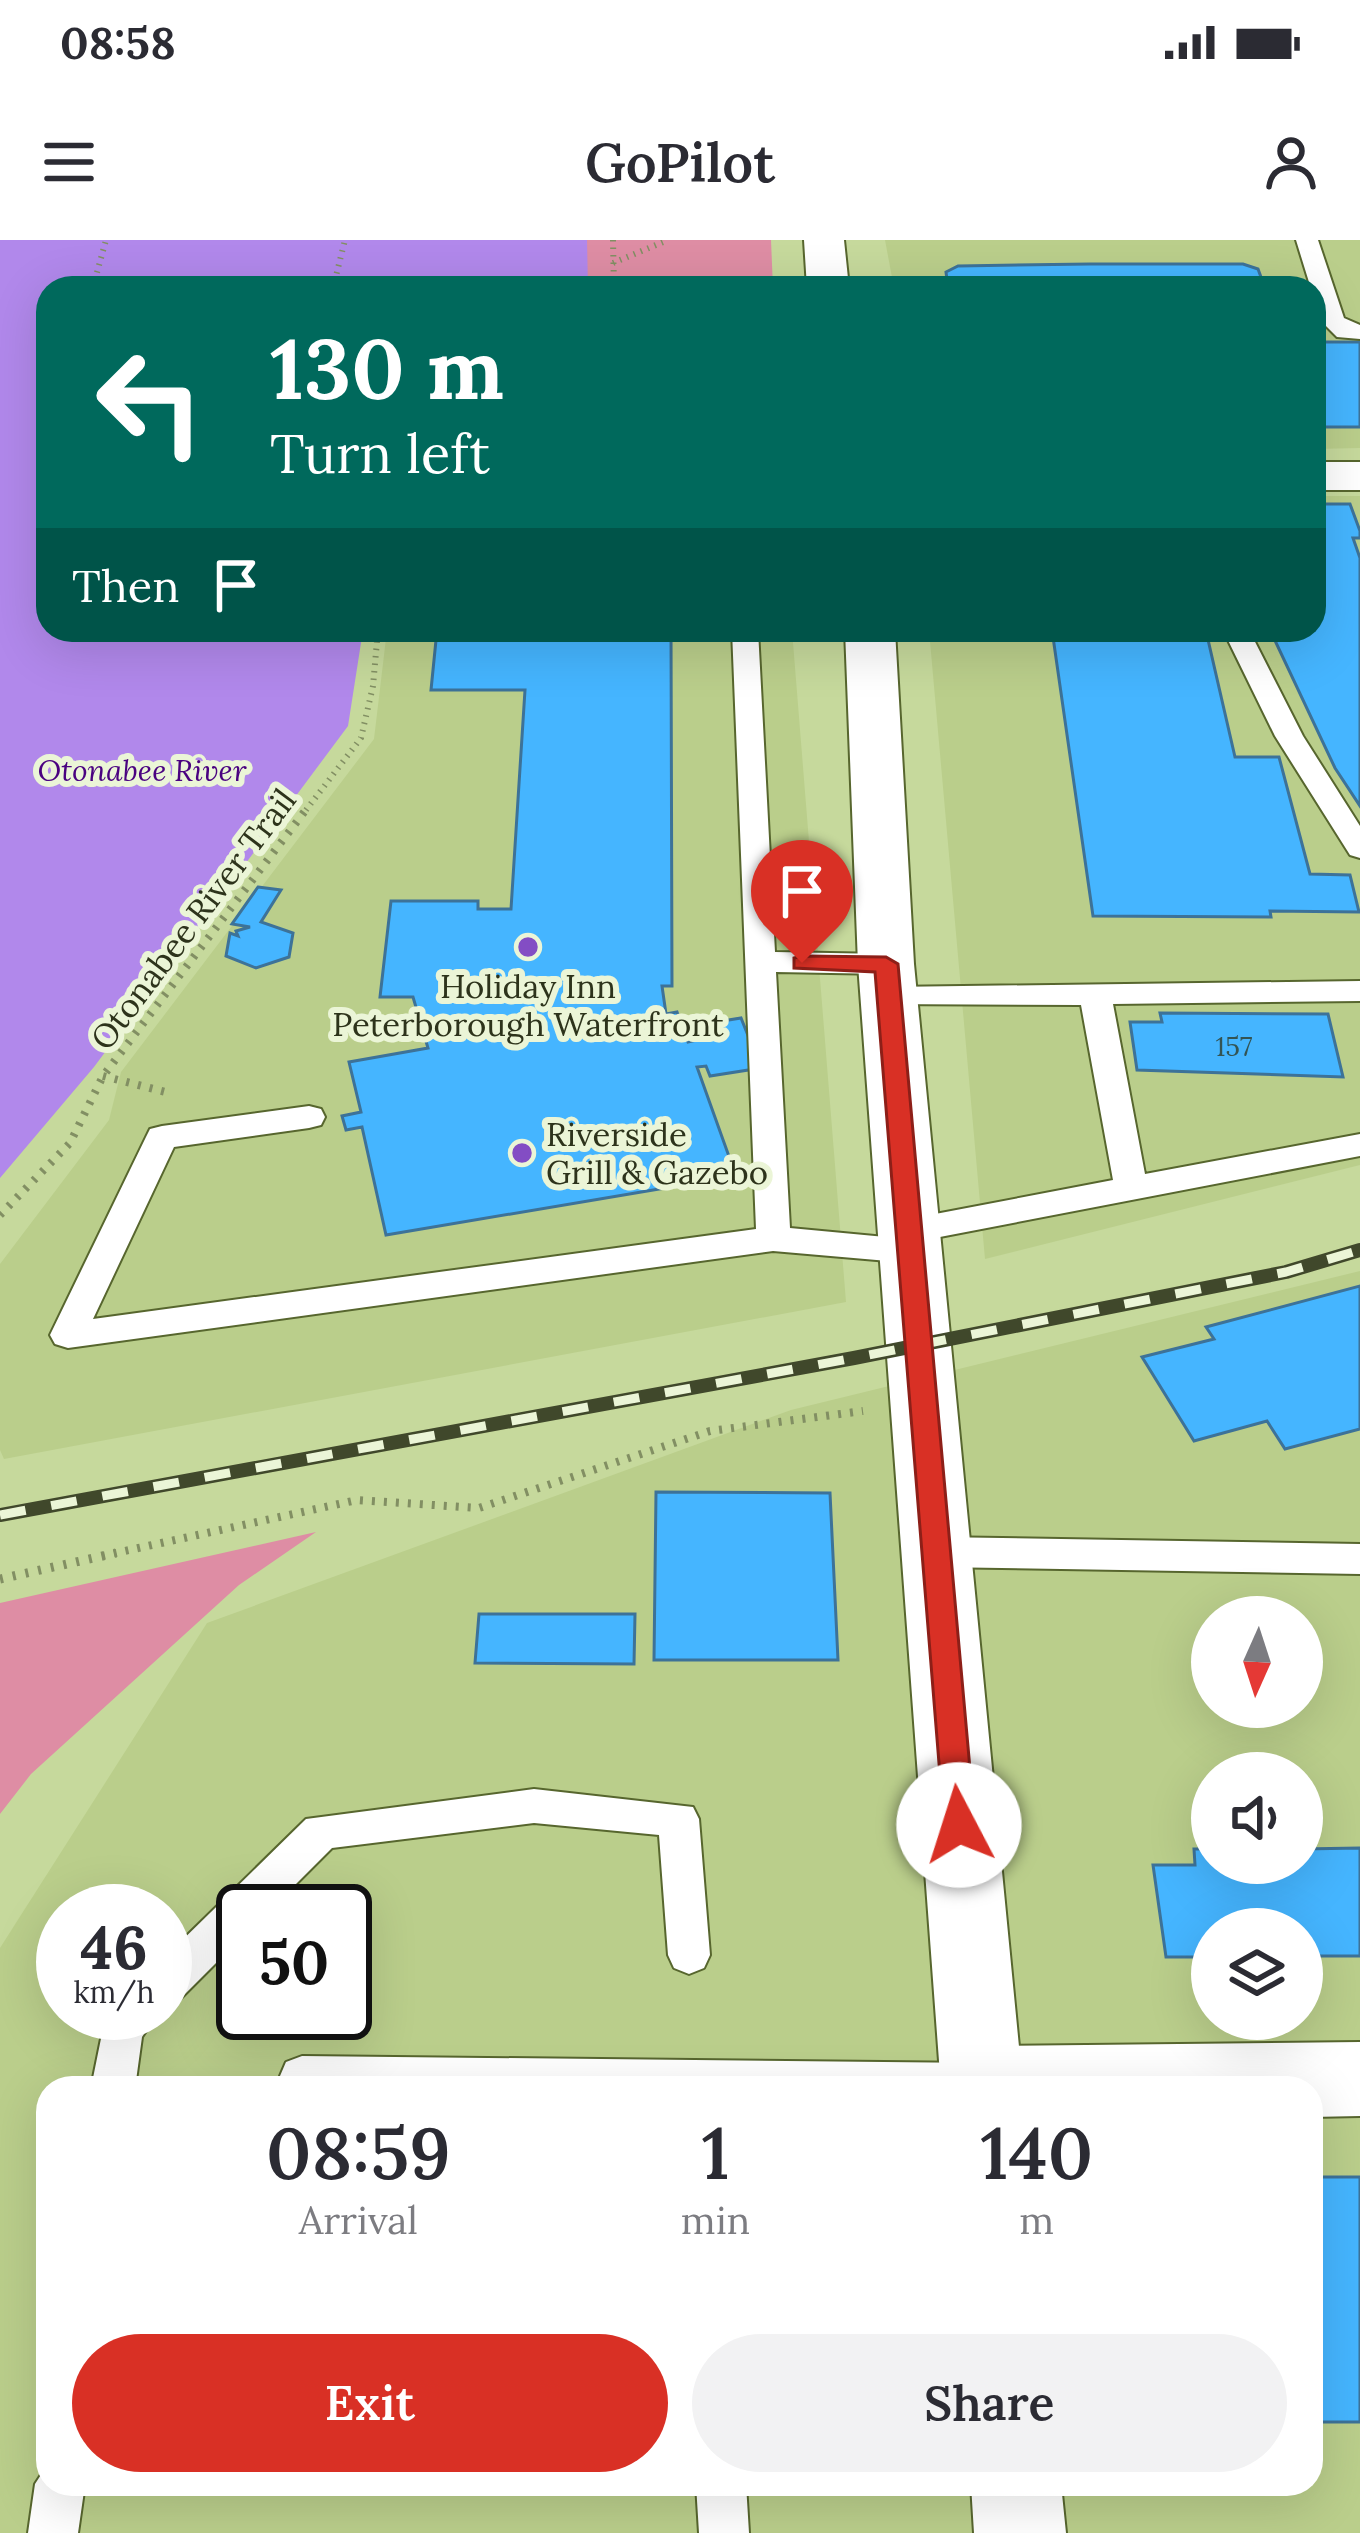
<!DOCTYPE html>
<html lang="en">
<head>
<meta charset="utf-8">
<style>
	:root { --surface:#fff; --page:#f2f2f3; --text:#2b2b33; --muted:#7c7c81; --accent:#d93025 }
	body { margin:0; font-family:Lora,serif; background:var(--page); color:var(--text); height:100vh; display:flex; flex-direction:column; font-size:45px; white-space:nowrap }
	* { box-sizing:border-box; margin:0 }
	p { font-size:39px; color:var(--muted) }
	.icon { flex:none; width:66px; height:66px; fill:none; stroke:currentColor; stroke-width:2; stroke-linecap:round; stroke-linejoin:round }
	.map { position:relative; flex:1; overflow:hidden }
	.drawer { position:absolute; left:36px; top:1836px; width:1287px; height:420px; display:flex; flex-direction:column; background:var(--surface); border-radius:36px; box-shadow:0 12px 48px #0002 }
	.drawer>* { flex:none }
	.guide { position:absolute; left:36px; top:36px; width:1290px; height:366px; border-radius:36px; box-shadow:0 12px 48px #0002; background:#00695c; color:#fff; overflow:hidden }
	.needle { width:78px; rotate:183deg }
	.fabs { position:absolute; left:1191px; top:1356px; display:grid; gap:24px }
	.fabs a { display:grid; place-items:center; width:132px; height:132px; border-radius:50%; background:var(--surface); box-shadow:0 12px 48px #0002; font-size:60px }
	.speed { position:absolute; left:36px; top:1644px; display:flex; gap:24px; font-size:60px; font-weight:700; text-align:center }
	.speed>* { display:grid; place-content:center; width:156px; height:156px; border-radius:50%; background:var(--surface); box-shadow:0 12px 48px #0002; line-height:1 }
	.speed small { font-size:30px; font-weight:400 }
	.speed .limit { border:6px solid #111; border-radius:18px; background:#fff; color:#111 }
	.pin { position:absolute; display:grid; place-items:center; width:102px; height:102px; color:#fff; margin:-123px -51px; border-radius:50% 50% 50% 0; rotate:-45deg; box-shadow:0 0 12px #0007 }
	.pin .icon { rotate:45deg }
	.me { position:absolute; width:132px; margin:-66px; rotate:355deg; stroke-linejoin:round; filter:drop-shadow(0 0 9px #0008) }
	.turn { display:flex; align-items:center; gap:42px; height:252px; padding:0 36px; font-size:54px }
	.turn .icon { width:156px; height:156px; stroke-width:2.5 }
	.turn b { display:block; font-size:84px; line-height:102px }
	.then { display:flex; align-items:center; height:114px; padding:0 36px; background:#0003; gap:24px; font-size:45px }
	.eta { display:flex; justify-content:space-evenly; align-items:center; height:204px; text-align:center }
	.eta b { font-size:72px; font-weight:600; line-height:84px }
	.button { display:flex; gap:24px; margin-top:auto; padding:24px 36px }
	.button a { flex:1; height:138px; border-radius:72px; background:var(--accent); color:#fff; font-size:48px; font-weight:600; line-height:138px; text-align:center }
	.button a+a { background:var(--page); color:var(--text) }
	.status { display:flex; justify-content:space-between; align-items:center; height:84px; padding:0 60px; background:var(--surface); direction:ltr }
	.status svg { height:33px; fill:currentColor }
	header { display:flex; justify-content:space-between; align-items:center; height:156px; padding:0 36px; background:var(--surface); font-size:54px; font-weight:600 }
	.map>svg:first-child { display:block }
</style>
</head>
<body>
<div class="status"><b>08:58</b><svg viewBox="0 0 49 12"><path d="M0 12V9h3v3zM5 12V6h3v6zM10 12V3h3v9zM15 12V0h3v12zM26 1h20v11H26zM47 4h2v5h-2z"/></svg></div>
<header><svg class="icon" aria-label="menu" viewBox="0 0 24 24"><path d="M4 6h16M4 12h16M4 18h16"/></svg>GoPilot<svg class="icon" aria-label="person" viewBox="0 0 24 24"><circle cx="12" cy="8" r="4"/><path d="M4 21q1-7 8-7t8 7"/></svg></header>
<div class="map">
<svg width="1360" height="2293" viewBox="0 0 1360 2293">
	<rect width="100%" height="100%" fill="#c6d99c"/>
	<path fill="#bace8b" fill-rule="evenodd" d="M885,0H1360V208L1314,209V48H894Z
		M1314,256H1360V925L985,1019L929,390H1314Z
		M387,390H792L846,1062L4,1219L0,1210V1024L109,880L121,832L374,499Z
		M1360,1031V2293H0V1708L207,1383L791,1170ZM1212,1377H1302V1467H1212ZM1212,1533H1302V1623H1212ZM63,1671H165V1773H63ZM243,1671H345V1773H243ZM1212,1689H1302V1779H1212ZM48,1848H1311V2244H48Z"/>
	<path fill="#de8da4" d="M582,0H771L773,48H580Z
		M316,1292L239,1345L31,1534L0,1574V1363Z"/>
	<path fill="#b188eb" d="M0,0H587L588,48H48V390H363L348,486L94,827L0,938Z"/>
	<path fill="#45b5ff" stroke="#3d7298" stroke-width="3" d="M1090,24H1243L1258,29L1265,48H948L946,32L958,26Z
		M1314,102H1360V187H1314Z
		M1314,264H1350L1360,291V298H1353L1360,318V566L1335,528L1270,390H1314Z
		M437,390H671L672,746H662L666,774L677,772L688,802L697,800L692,786L741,778L761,828L710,836L706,826L697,827L736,936L386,995L362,887L346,890L342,876L361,872L349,822L428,808L413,757H380L391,661H478V669H511L525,450H431Z
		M1052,390L1206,391L1235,517H1279L1310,634L1350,635L1359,672L1270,671L1271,677L1093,676Z
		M258,647L281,650L261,682L293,693L289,717L256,728L226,716L230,693L238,696L236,691L250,687L232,684Z
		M1160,773L1328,774L1343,837L1137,830L1130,782H1162Z
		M1360,1046V1189L1285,1209L1267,1181L1194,1201L1142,1117L1214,1099L1206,1087Z
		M656,1252L830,1253L838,1420H654Z
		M479,1374H635L634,1424L475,1423Z
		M1360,1608V1716H1302V1689H1212V1717H1166L1153,1625H1195L1194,1609H1212V1623H1302V1609Z
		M1311,1937H1360V2182H1311Z"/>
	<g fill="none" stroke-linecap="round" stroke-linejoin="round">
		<g stroke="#57662e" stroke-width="4">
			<path id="service" d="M1296,0H1318L1344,78L1360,85V99L1337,97L1321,81Z
				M732,390H758L775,712L886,714L901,724L886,734L776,732L790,988L896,998L892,991L897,983L909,979L1113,940L1081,765L878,764L873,757L889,747L1360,741V761L1113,764L1145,934L1360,894V916L919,1001L928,1011L923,1020L911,1023L773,1011L68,1108L55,1104L50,1095L146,897L150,889L162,886L309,866L321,869L325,877L321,885L309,888L174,907L93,1079L756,989Z
				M1223,390H1249L1303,496L1360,586V618L1350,615L1275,496Z
				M936,1297L1360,1304V1334L936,1327L923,1323L917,1312L923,1301Z
				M534,1549L693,1567L699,1579L710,1715L704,1728L689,1734L674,1728L668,1715L659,1595L534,1583L332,1608L269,1671H243V1696L180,1759L165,1764V1717L306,1579Z
				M158,1773L142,1797L135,1848H91L106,1774Z
				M302,1816L981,1823L997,1829L1003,1843L1001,1848H285L280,1836L286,1822Z
				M48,2224V2244H85L78,2293H28L35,2244Z
				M696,2244H746L749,2293H699Z"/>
		</g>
		<g stroke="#57662e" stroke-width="4">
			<path id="minor" d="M1314,222H1360V250H1314Z
				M1360,1802V1876L1311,1877V1848H943L940,1843L952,1817L981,1806Z"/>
		</g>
		<g stroke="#57662e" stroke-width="4">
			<path id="secondary" d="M804,0H844L849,48H807Z
				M845,390H895L914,724L1023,1848H941L858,724Z
				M971,2244H1061L1066,2293H974Z"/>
		</g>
		<path stroke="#828f63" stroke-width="6" stroke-dasharray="1.5 6" stroke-linecap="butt" d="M613,0L614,48
			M613,23L668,0
			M93,47L106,0
			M333,48L345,0
			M306,570L361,498L373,446L378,390"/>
		<path stroke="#828f63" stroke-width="8" stroke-dasharray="3 9" stroke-linecap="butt" d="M103,836L165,852
			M0,975L70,903L103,836L308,567
			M102,1316L357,1260L479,1268L710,1191L863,1171"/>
		<path stroke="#828f63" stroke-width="9" stroke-dasharray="3 10" stroke-linecap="butt" d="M0,1339L116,1313"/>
		<use href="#service" fill="#fff" fill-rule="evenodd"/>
		<use href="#minor" fill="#fff" fill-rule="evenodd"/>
		<use href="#secondary" fill="#fff" fill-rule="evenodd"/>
		<g stroke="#40482b" stroke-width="14">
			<path id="rail" d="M0,1275L854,1118L1286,1032L1360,1010"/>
		</g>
		<use href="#rail" stroke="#ebf5d7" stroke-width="9" stroke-dasharray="26" stroke-linecap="butt"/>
	</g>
	<path fill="#d93025" stroke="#8d1f18" stroke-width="3" d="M802,716L886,717L898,724L975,1585L970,1594L959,1598L948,1594L944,1585L875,732L794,728V718Z"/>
	<g fill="#834dc4" stroke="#ebf5d7" stroke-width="4.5">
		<circle cx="528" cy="707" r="12"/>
		<circle cx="522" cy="913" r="12"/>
	</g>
	<g text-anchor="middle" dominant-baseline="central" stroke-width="12" stroke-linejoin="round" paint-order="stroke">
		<g font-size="27" fill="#335454">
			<text x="1234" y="806">157</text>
		</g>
		<g font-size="30" font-style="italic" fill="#4a0280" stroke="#ebf5d7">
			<text x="142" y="530">Otonabee River</text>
		</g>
		<g font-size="33" fill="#2d331b" stroke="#ebf5d7">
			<text transform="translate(193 679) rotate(-53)">Otonabee River Trail</text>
		</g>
		<g font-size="33" fill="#2d331b" stroke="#ebf5d7">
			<text x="528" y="746">Holiday Inn<tspan x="528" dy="38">Peterborough Waterfront</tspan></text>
			<text x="546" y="894" text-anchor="start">Riverside<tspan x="546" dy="38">Grill &amp; Gazebo</tspan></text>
		</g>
	</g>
</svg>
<div class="fabs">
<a><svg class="needle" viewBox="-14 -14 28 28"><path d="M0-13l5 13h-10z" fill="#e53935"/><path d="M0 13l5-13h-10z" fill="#7c7c81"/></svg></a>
<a><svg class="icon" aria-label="sound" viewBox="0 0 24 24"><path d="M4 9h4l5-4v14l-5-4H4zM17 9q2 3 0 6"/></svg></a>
<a><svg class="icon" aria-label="layers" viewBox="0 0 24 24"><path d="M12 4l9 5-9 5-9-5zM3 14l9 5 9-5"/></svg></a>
</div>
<div class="speed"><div>46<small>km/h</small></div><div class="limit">50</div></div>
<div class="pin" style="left:802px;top:723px;background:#d93025"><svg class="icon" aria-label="arrive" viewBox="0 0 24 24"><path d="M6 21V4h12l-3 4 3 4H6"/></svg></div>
<svg class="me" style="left:959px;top:1585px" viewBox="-20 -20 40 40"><circle r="19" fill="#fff"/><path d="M0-13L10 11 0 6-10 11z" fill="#d93025"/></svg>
<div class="guide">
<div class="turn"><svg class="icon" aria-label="left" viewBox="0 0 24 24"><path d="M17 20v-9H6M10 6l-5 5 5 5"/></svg><div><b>130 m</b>Turn left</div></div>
<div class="then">Then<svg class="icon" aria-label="arrive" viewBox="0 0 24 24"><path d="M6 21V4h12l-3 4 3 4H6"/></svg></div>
</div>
<section class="drawer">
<div class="eta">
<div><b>08:59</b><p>Arrival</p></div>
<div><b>1</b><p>min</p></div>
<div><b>140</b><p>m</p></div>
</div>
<div class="button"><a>Exit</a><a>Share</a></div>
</section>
</div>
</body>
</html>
